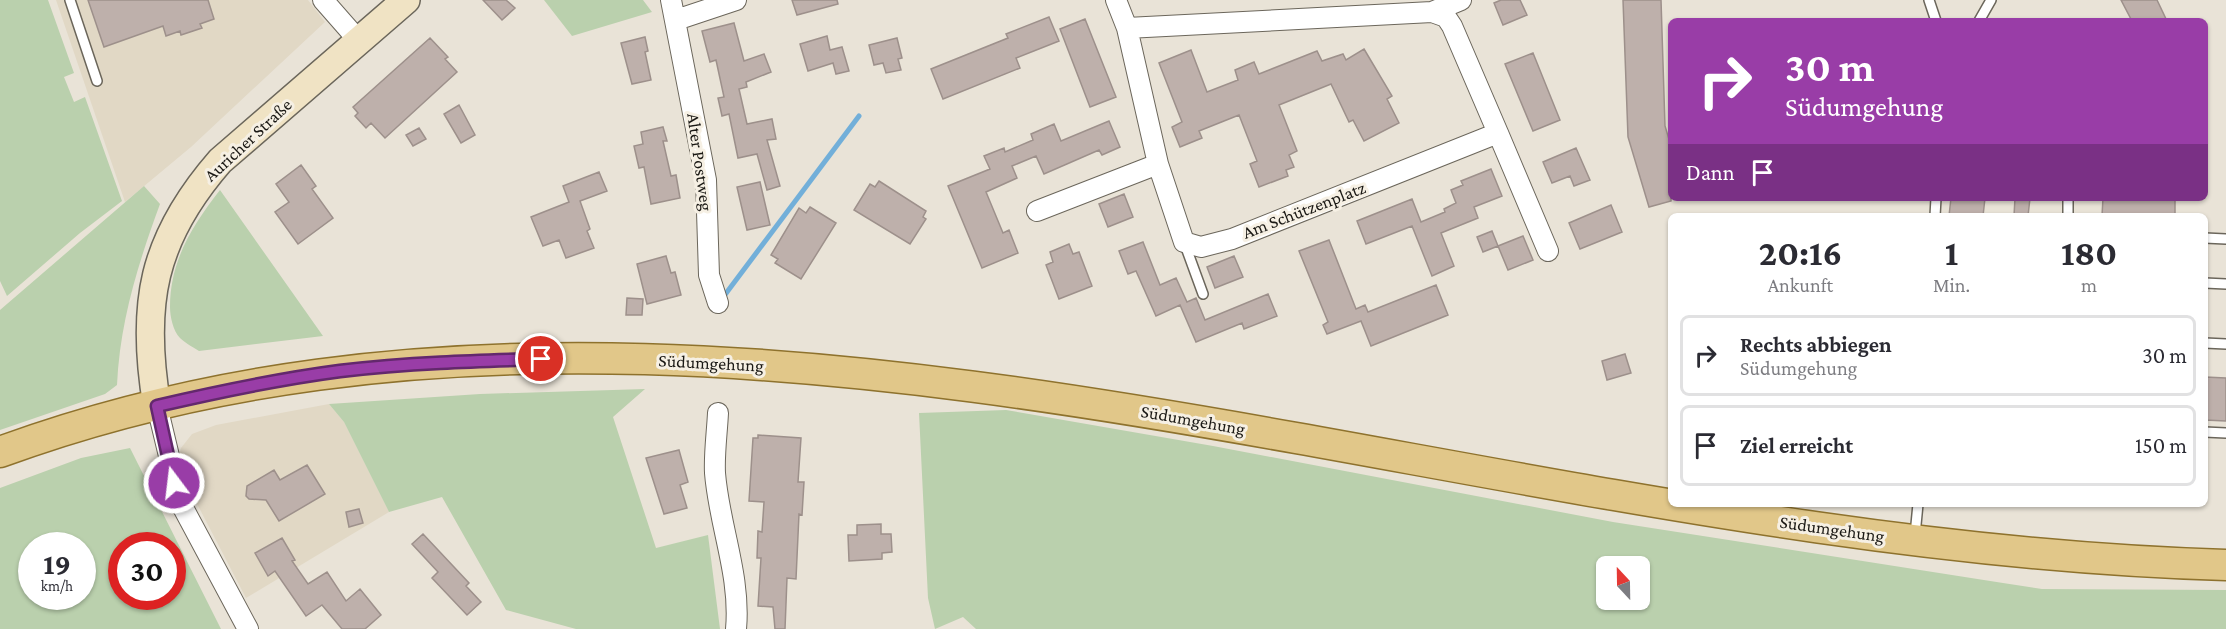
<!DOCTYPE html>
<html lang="de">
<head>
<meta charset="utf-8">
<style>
	:root { --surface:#fff; --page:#f2f2f3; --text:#2b2b33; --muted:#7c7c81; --line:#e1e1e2 }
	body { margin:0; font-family:"Crimson Pro",serif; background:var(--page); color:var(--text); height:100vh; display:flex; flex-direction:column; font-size:22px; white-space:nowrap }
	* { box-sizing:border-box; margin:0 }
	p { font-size:20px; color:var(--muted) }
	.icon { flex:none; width:33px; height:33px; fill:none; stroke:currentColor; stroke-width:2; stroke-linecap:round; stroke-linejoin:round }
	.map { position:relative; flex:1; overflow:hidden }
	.drawer { position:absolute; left:1668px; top:213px; width:540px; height:294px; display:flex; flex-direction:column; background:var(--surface); border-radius:9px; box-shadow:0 2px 4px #0004 }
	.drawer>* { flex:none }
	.guide { position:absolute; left:1668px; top:18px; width:540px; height:183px; border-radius:9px; box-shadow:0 2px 4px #0004; background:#993da7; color:#fff; overflow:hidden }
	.needle { width:39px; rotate:338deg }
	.tools { position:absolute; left:1596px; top:556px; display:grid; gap:12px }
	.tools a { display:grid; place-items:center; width:54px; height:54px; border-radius:9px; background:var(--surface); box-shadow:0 2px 4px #0004; font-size:30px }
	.speed { position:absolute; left:18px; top:532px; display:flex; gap:12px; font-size:30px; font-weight:700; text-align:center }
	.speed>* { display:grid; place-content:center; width:78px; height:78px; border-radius:50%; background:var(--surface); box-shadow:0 2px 4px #0004; line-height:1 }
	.speed small { font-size:15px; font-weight:400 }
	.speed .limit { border:9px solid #d22; background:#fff; color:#111 }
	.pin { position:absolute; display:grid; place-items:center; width:51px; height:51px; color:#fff; margin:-26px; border:3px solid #fff; border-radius:50%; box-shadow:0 2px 6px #0007 }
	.me { position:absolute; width:66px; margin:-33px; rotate:345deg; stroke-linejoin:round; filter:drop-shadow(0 0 4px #0008) }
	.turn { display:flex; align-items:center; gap:21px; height:126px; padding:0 18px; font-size:27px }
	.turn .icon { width:78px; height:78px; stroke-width:2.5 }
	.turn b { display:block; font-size:42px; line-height:51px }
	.then { display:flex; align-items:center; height:57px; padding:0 18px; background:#0003; gap:12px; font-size:22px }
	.eta { display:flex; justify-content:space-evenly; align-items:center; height:102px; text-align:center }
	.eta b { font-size:36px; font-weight:700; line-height:42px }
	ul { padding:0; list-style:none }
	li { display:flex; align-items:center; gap:18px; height:81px; margin:0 12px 9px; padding:0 6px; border:3px solid var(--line); border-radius:9px }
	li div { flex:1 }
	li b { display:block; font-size:22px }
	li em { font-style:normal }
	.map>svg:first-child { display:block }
</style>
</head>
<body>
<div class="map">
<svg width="2226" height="629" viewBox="0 0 2226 629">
	<rect width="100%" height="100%" fill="#e9e3d7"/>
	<path fill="#e1d8c5" d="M56,0H308L325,22L191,147L125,202Z
		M329,404L344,422L389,512L246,598L181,473L178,460L181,448L192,434L216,425Z"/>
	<path fill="#bad0ad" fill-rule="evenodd" d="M0,0H48L74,73L64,77L74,102L85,97L122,201L80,233L7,296L0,281Z
		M544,0H643L652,12L572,36Z
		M144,186L160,204C138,264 120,321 117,385L105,394L0,430V310Z
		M220,190L323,336L199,351C193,347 185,343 180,338C173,331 170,316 170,307C170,261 192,226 220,190Z
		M645,389L613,417L656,548L708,535L720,629H576L506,610L442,497L389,512L344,422L329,404L480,394Z
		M1006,410L1213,446L1613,522L2003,583L2042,589L2226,590V629H976L963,617L935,629L928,598L919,413ZM1606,567H1640V600H1606Z
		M130,448L221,629H0V488L81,458ZM32,546H82V597H32ZM122,546H172V597H122Z"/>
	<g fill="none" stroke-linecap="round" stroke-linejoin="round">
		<path stroke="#72afd9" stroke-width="5" d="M724,296L859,116"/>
	</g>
	<path fill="#beb0ab" stroke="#9d908b" stroke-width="1.5" d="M88,0H208L214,19L200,24L202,28L181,35L180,31L166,36L163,26L104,47Z
		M483,0H506L515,8L502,20Z
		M792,0H837L838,4L797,15Z
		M1501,0H1520L1527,15L1503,25L1494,3Z
		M1623,0H1661L1665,126L1671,146V201L1649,207L1628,137Z
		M2121,0H2157L2167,21H2132Z
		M1049,17L1059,41L1016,58L1020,68L943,99L931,69L1008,38L1006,34Z
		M1085,19L1116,97L1090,107L1060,29Z
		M734,23L744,61L764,54L771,72L746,82L747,87L739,89L747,124L772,119L776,139L767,140L780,186L767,190L757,154L738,158L729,114L722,116L718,98L724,97L716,60L710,62L702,31Z
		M827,36L830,50L842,47L849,71L836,74L833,63L808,71L800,44Z
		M645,37L648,51L645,52L651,80L632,84L621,43Z
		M430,38L448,57L445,59L457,72L385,138L371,123L366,128L355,116L358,113L353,107Z
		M897,38L902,58L898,59L901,70L886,73L883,63L874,65L869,45Z
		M1364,49L1392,96L1387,99L1399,123L1364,141L1353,120L1349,122L1331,84L1279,105L1297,151L1289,155L1294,167L1286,170L1288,176L1259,187L1250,164L1257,161L1239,115L1199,131L1202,138L1180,147L1172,127L1182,122L1159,63L1191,50L1207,92L1238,80L1235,70L1254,62L1259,74L1317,51L1322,61L1343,54L1346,60Z
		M1533,53L1560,120L1533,131L1505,64Z
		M459,105L475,135L461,143L444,114Z
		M1109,121L1120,147L1102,155L1099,150L1044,174L1036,156L1012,166L1017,178L986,192L1003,233L1009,230L1018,253L982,268L948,186L990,169L984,156L1004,148L1005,152L1033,140L1031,134L1054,124L1061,141Z
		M663,127L667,141H663L671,176L676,175L680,198L651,204L644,167L639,168L634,146L643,144L641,132Z
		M419,128L426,139L413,146L406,135Z
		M1576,148L1590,180L1574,186L1570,176L1552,183L1543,162Z
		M301,165L316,186L312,189L333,218L298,244L275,212L289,202L276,184Z
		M1491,169L1502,196L1474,207L1478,218L1441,233L1454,266L1432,276L1412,226L1366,244L1357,221L1412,199L1421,222L1445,212L1444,209L1456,203L1451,190L1463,185L1461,181Z
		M599,172L607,191L580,201L590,229L587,231L594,248L566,258L559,240L543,246L531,217L569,202L563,186Z
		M879,181L926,211L923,217L926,219L910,244L854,210L870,184L875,187Z
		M760,182L770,225L747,230L737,187Z
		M1124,194L1133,217L1108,227L1099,204Z
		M1951,198H1985L1983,216H1949Z
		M2015,198H2030L2028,216H2014Z
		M2103,198H2175V216H2102Z
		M1611,205L1622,232L1580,249L1569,223Z
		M810,207L836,223L801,279L775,263L778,259L771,255L799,208L806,213Z
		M1492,231L1498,246L1483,252L1477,237Z
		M1523,236L1533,260L1508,270L1498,246Z
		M1329,240L1356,309L1365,305L1368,312L1436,285L1448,315L1371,346L1361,321L1327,334L1323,325L1328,322L1299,251Z
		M1143,242L1160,285L1176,278L1187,302L1196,298L1205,320L1268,294L1277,316L1244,329L1242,323L1196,342L1180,305L1156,316L1136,271L1128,274L1119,251Z
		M1069,244L1073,254L1079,252L1092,286L1059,299L1046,265L1053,262L1050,252Z
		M666,256L671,273L675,272L681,295L647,304L637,264Z
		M1234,256L1243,277L1215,288L1207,267Z
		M627,298L643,299L642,315H626Z
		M1625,354L1631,373L1607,380L1602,361Z
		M2205,377L2226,378V421L2205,420Z
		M758,435L801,438L798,482H804L802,515L799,514L796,579L787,578L785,629H775L773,607L758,606L761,558H757L758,531L762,532L764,502L749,501L753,438H758Z
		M679,450L688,482L680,485L687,508L664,514L646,458Z
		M307,465L325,494L279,521L266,500L249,499L246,496L247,486L274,470L280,480Z
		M359,509L363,523L349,527L346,512Z
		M881,524V534H891L892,552L882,553V559L849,561L848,535H857V525Z
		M423,534L469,583L466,586L481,602L467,615L432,578L438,572L412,544Z
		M282,538L295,560L292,561L308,584L327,572L346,601L360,589L381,615L365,629H342L322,605L306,616L275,571L268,576L255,553Z"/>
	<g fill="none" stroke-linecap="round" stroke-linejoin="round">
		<g stroke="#6b665b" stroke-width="12">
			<path id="lane" d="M70,0L97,81
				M1929,0L1936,21
				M1979,21L1991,0
				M1935,216L1936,198
				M2068,216V198
				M2205,238L2226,239
				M1184,242L1203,294
				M2205,283L2226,284
				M2205,343L2226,344
				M2205,432L2226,433
				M1915,535L1918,504"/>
		</g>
		<g stroke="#6b665b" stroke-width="22">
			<path id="street" d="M323,0L359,41
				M671,0L706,180L709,275L718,303
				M1116,0L1127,28L1158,164L1184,242L1201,247L1232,239L1498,133L1452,26L1446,17L1432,12L1127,28
				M1432,12L1461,0
				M676,20L736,0
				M1498,133L1548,251
				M1037,211L1158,164
				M157,406L180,502L248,629
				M718,413C717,433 714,454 715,473C719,525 741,576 736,629"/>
		</g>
		<g stroke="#6b665b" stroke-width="30">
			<path id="secondary" d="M157,406C140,305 152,239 220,161L406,0"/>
		</g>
		<g stroke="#8e722d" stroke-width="33">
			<path id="primary" d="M0,452C417,299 871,362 1296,438C1604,493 1913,556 2226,565"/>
		</g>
		<use href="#lane" stroke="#fff" stroke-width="9"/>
		<use href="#street" stroke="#fff" stroke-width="20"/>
		<use href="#secondary" stroke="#f0e3c4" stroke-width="27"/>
		<use href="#primary" stroke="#e1c789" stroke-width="30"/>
	</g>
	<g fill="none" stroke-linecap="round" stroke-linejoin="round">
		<g stroke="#63286d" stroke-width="15">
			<path id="route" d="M174,483L157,406C217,392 279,379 340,371C407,363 474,361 541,359"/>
		</g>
		<use href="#route" stroke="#993da7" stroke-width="10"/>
	</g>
	<g text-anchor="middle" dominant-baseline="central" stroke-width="6" stroke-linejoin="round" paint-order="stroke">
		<g font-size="18" fill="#1a1814" stroke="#f6f0e4">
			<text transform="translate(248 140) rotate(-43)">Auricher Straße</text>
			<text transform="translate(700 162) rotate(82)">Alter Postweg</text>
			<text transform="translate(1304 210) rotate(-21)">Am Schützenplatz</text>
			<text transform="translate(711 363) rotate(3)">Südumgehung</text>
			<text transform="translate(1193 420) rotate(10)">Südumgehung</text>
			<text transform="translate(1832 529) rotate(8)">Südumgehung</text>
		</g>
	</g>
</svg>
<div class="tools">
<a><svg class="needle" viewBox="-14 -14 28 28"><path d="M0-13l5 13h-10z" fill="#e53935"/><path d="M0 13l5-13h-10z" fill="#7c7c81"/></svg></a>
</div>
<div class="speed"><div>19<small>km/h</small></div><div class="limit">30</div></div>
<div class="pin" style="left:541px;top:359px;background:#d93025"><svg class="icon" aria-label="arrive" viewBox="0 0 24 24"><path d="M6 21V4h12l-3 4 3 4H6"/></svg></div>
<svg class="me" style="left:174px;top:483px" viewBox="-20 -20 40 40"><circle r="17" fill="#993da7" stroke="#fff" stroke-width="3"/><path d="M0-11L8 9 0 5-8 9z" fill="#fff"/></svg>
<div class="guide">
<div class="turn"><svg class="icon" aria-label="right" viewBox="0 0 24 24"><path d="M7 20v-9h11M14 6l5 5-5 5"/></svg><div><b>30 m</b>Südumgehung</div></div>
<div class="then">Dann<svg class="icon" aria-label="arrive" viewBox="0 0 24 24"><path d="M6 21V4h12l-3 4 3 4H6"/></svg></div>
</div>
<section class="drawer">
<div class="eta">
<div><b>20:16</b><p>Ankunft</p></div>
<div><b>1</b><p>Min.</p></div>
<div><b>180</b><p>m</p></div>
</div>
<ul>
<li><svg class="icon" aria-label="right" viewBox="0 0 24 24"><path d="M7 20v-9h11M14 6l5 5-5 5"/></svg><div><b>Rechts abbiegen</b><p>Südumgehung</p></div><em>30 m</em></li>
<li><svg class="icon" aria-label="arrive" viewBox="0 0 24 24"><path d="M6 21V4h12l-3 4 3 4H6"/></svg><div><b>Ziel erreicht</b></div><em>150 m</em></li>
</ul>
</section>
</div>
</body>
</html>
